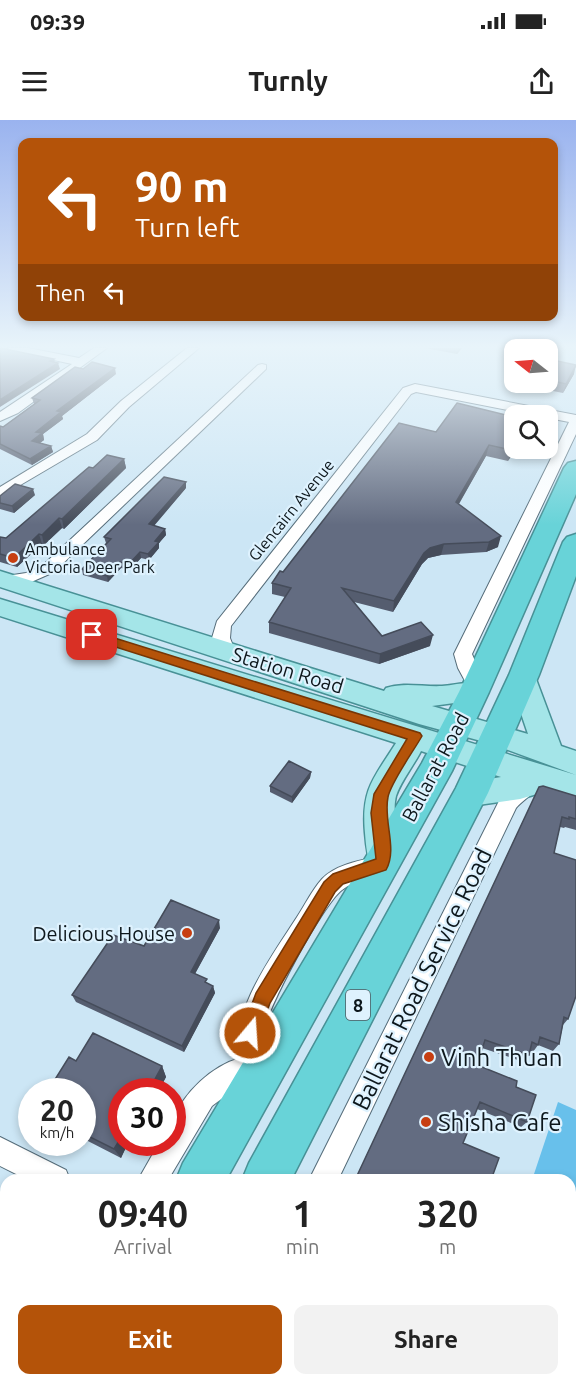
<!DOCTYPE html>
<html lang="en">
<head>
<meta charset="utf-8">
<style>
	:root { --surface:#fff; --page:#f2f2f2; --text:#222; --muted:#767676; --accent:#b45309 }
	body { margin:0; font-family:Ubuntu,sans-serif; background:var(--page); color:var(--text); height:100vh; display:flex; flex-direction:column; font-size:22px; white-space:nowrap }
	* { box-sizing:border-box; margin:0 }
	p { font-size:20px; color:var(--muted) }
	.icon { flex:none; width:33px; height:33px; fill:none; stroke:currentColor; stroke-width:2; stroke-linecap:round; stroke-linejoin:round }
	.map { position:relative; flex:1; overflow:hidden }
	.details { position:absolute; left:0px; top:1054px; width:576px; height:212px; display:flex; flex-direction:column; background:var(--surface); border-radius:18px 18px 0 0; box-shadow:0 3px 9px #0003 }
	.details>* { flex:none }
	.hud { position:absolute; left:18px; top:18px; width:540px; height:183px; border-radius:12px; box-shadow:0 3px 9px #0003; background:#b45309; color:#fff; overflow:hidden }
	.needle { width:39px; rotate:287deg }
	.buttons { position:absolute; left:504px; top:219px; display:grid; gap:12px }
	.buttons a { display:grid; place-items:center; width:54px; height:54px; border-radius:12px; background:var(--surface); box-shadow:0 3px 9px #0003; font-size:30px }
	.speed { position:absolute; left:18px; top:958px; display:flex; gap:12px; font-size:30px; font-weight:700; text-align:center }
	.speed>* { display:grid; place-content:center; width:78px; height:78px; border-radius:50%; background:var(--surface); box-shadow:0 3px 9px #0003; line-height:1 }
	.speed small { font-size:15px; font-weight:400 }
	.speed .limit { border:9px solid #d22; background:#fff; color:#111 }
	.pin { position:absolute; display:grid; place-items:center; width:51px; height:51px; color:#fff; margin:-26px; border-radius:12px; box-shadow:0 3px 9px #0006 }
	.me { position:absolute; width:66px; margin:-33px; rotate:18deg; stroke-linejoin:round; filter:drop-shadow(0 0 4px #0008) }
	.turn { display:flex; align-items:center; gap:21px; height:126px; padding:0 18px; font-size:27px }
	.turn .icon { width:78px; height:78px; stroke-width:2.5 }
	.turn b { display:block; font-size:42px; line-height:51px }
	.then { display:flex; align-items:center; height:57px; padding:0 18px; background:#0003; gap:12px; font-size:22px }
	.eta { display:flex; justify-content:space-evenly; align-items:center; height:102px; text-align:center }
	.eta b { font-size:36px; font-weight:600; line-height:42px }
	.cta { display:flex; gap:12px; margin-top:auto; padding:12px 18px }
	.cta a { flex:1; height:69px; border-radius:12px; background:var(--accent); color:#fff; font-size:24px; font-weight:600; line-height:69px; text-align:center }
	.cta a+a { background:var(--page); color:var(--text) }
	.status { display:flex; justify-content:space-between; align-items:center; height:42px; padding:0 30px; background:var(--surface); direction:ltr }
	.status svg { height:16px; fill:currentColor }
	header { display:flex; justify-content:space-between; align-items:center; height:78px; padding:0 18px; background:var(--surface); font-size:27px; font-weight:600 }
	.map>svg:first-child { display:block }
</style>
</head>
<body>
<div class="status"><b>09:39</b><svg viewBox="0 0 49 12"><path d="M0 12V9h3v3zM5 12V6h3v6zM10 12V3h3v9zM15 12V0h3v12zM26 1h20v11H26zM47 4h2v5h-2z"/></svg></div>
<header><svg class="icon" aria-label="menu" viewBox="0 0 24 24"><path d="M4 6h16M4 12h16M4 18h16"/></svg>Turnly<svg class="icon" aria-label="share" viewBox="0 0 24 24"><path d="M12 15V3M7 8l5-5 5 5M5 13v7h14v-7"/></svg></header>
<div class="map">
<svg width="576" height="1265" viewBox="0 0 576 1265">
	<rect width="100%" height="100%" fill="#cce6f5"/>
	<path fill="#68c0eb" d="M558,982L576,990V1076L570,1073V1060H541L533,1057Z"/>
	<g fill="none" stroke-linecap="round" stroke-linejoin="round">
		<g stroke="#556c79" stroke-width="2">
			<path id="street" d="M7,228H28L79,238L94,228H107L18,293L0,301V292L72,244L13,231Z
				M187,228H199L129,287L97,320L0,377V367L87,314L121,281Z
				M262,244L266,245V249L54,452L29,463L0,465V457L26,453L42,446L258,245Z
				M415,264L576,295V314L472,534L486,567L483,572L477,574L471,572L458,548L454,534L569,302L416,272L411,274L231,506L230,518L235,531L232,535H220L212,518L217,501L403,268Z
				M529,657L536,659L539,665C534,674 523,680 516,688L338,1060H309L501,677L510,666Z
				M381,736L389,738L392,745L389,752C373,757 356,759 342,770C323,784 266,890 263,914C261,929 268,941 273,954L269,963L260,967L241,964L212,986L168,1060H138L159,1023H172C172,1016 171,1006 173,1000C184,972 212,946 240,938C228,894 274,833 297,797C305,785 312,770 322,759C336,744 362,740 381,736Z
				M0,1017L66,1050L70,1060H28L0,1046Z
				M15,1260H48L46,1265H13Z
				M207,1260H240L238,1265H205Z
				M380,1260H419L421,1265H382Z"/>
		</g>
		<g stroke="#489196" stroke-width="3">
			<path id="primary" d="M0,451L384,571L386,568C404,562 423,567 442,566C457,565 470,560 484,565L488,572L484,579L432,586L528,614L509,558L513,551L523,548L533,551L561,626L576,631V655L492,624L419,604L0,467Z
				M0,479L576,655V681L547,671L520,679L471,686L460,682L455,673L460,664L501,657L421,631C414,645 401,661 396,676C390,700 407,726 396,749L384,753L372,749C367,737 366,726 365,713C361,669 374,658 396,623L0,496Z"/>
		</g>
		<g stroke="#489196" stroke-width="3">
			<path id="highway" d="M576,341V374L489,572L452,651L226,1060H176L183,1043L422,643L459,572L564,348L568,343Z
				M576,414V456L539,555L488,673L291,1060H242L249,1043L456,668L509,555L563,422L567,417Z
				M61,1260H118L115,1265H59Z
				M135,1260H191L189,1265H133Z"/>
		</g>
		<use href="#street" fill="#fff" fill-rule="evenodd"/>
		<use href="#primary" fill="#a4e5e8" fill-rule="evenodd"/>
		<use href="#highway" fill="#68d3d8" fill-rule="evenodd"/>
	</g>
	<path fill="#555d6f" d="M425,228H462L457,234Z
		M548,239L574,254L563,273L518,264V262H548Z
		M116,254L62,296L63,299L43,314L44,320L40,323L51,326L53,332L32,345L0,329V306L3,307L34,284L32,278Z
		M514,297V328H524L521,334L513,333L508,341L486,336L459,384L498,427L486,432L441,435L428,438L422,444L393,492L354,482L382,516L430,526L379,544L269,513V502L285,477L272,474V463L436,312Z
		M124,339L126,348L64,409L62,408L44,425L42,424L17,447L0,442V417L6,418L93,348Z
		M186,368L154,406L165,409L166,415L159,423V428L149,440L141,438L130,450L121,448L108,462L83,455L82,449L106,423L104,417Z
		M35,375L14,393L0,389V376Z
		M311,652L310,658L292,683L270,672V666Z
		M539,667L576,676V710L565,707L564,708L560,707L554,733L568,899L563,905L559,924L553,931L538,925L533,932L530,931L529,935L524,942L482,928L477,945L516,967L527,1002L521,1007L477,989L355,1060Z
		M220,808L195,854L208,864L213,866L215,873L184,932L76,882L72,875L144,826Z
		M76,941L162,946L166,957L158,972H122V1023H128L121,1038L82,1018V972L58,966L54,961Z
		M574,1190H576V1239L570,1236V1220Z"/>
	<path fill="#454c5a" d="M458,228H462L457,234Z
		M54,239L55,245L58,243L60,249L0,287V280Z
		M576,245L574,254L563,273L566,264Z
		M115,248L116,254L62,296L63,299L43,314L44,320L34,327L32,321L36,312L57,291Z
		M514,323L513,333L508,341L511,330Z
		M489,325L486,336L454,392L456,382Z
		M51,326L53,332L32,345L30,339Z
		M124,339L126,348L64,409L62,399Z
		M186,362V368L150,410L149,404Z
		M33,369L35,375L14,393L12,386Z
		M59,398L62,408L44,425L42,415Z
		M165,409L166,415L159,423V428L149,440L148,434L155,421Z
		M39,414L42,424L17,447L14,438Z
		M501,416L498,427L486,432L489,422Z
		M444,424L441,435L428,438L422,444L393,492L394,481L424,433L430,428Z
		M140,432L141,438L130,450L129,444Z
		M120,442L121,448L108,462L107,456Z
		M433,515L430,526L379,544L380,534Z
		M311,652L310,658L292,683V677Z
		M219,800L220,808L192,859L191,852Z
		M213,866L215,873L184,932L182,926Z
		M162,946L166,957L158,972H148Z
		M122,1016V1023H128L121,1038L114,1029Z"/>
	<path fill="#636c81" stroke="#454c5a" stroke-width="1.5" d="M0,228L54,239L50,241L58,243L0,280Z
		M548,239L576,245L566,264L548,260Z
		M92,242L115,248L57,291L61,292L36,312L42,313L32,321L51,326L30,339L0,324V306L3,307L40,280L32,278L75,247L83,249Z
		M457,283L514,297V323L511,330L489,325L456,382L501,416L489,422L444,424L430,428L424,433L394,481L342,468L382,516L421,502L433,515L380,534L269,502L291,468L272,463L280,451L283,452L399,303L436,312Z
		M107,335L124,339L62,399L59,398L42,415L39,414L14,438L0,434V417L6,418L89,347L93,348Z
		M164,357L186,362L149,404L165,409L155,421L159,422L148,434L140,432L129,444L120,442L107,456L82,449L111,419L104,417Z
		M15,364L33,369L12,386L0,383V376Z
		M289,641L311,652L292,677L270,666Z
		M543,666L576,676V699L569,697V699L562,697L554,733L576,740V876L568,899L564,897L559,924L540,917L538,925L532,922L529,935L485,920L477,945L517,961L516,967L536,975L527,1002L480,982L463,1023L499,1038L491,1060H355L539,667Z
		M171,780L219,800L191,852L207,859L205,862L213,866L182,926L72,875L113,815L144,826Z
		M93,913L162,946L148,972H122V1016L114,1029L82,1013V972H54L59,964L54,961L69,937L76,941Z
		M0,1077L6,1080V1182L4,1185L0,1183Z
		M252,1260H310L320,1265H250Z"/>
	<linearGradient id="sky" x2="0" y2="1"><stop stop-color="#9ab3ef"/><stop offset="0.56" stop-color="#e8f4fa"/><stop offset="1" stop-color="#e8f4fa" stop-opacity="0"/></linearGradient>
	<rect width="576" height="405" fill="url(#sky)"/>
	<path fill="#b45309" stroke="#753606" stroke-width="1.5" d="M92,511L420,613L422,616C413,632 391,662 388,677C383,701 398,729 386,750L343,764L335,772L270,883L257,919L250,922L244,919L241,913L256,873L324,762L333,754L376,739L371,693L374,674L407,619L87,518L86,515Z"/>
	<g fill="#c73f12" stroke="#def2fe" stroke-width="2">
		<circle cx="13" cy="438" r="6"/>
		<circle cx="187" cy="813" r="6"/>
		<circle cx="429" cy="937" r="6"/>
		<circle cx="426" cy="1002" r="6"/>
	</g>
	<g text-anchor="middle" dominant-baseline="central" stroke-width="4.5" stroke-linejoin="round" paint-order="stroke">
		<g font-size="16" fill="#0d171c" stroke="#def2fe">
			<text transform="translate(291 390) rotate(-51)">Glencairn Avenue</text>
		</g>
		<g font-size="16" fill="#0d171c" stroke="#def2fe" text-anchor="start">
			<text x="25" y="429">Ambulance<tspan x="25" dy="18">Victoria Deer Park</tspan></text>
		</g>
		<rect fill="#def2fe" stroke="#4c5960" stroke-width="1.5" x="346" y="870" width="24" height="30" rx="4.5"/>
		<g font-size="18" font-weight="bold" fill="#0d171c">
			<text x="358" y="885">8</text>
		</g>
		<g font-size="20" fill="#0d171c" stroke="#def2fe">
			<text transform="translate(288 550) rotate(17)">Station Road</text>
			<text transform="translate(435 647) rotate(-62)">Ballarat Road</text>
		</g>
		<g font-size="20" fill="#0d171c" stroke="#def2fe" text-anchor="end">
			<text x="175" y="813">Delicious House</text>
		</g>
		<g font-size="24" fill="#0d171c" stroke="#def2fe">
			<text transform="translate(422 859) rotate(-64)">Ballarat Road Service Road</text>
		</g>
		<g font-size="24" fill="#0d171c" stroke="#def2fe" text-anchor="start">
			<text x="441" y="937">Vinh Thuan</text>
			<text x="438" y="1002">Shisha Cafe</text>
		</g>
	</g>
</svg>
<div class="buttons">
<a><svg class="needle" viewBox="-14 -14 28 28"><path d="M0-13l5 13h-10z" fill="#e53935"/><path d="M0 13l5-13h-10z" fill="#767676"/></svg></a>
<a><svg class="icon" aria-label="search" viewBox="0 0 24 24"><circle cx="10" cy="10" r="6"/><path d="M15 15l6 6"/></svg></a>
</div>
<div class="speed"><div>20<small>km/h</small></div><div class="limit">30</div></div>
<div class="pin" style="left:92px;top:515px;background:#d93025"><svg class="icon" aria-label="arrive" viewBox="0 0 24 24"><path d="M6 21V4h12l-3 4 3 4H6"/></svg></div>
<svg class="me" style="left:250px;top:913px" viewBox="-20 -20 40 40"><circle r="17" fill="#b45309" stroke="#fff" stroke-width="3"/><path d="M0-11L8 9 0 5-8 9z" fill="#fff"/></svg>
<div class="hud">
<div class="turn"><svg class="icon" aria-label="left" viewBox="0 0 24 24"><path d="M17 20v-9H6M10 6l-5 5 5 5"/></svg><div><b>90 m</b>Turn left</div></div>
<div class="then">Then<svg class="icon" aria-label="left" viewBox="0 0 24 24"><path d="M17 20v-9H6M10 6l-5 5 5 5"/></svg></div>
</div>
<section class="details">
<div class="eta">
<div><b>09:40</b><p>Arrival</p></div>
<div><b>1</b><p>min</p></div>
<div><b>320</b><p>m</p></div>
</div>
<div class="cta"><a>Exit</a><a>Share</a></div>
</section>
</div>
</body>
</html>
